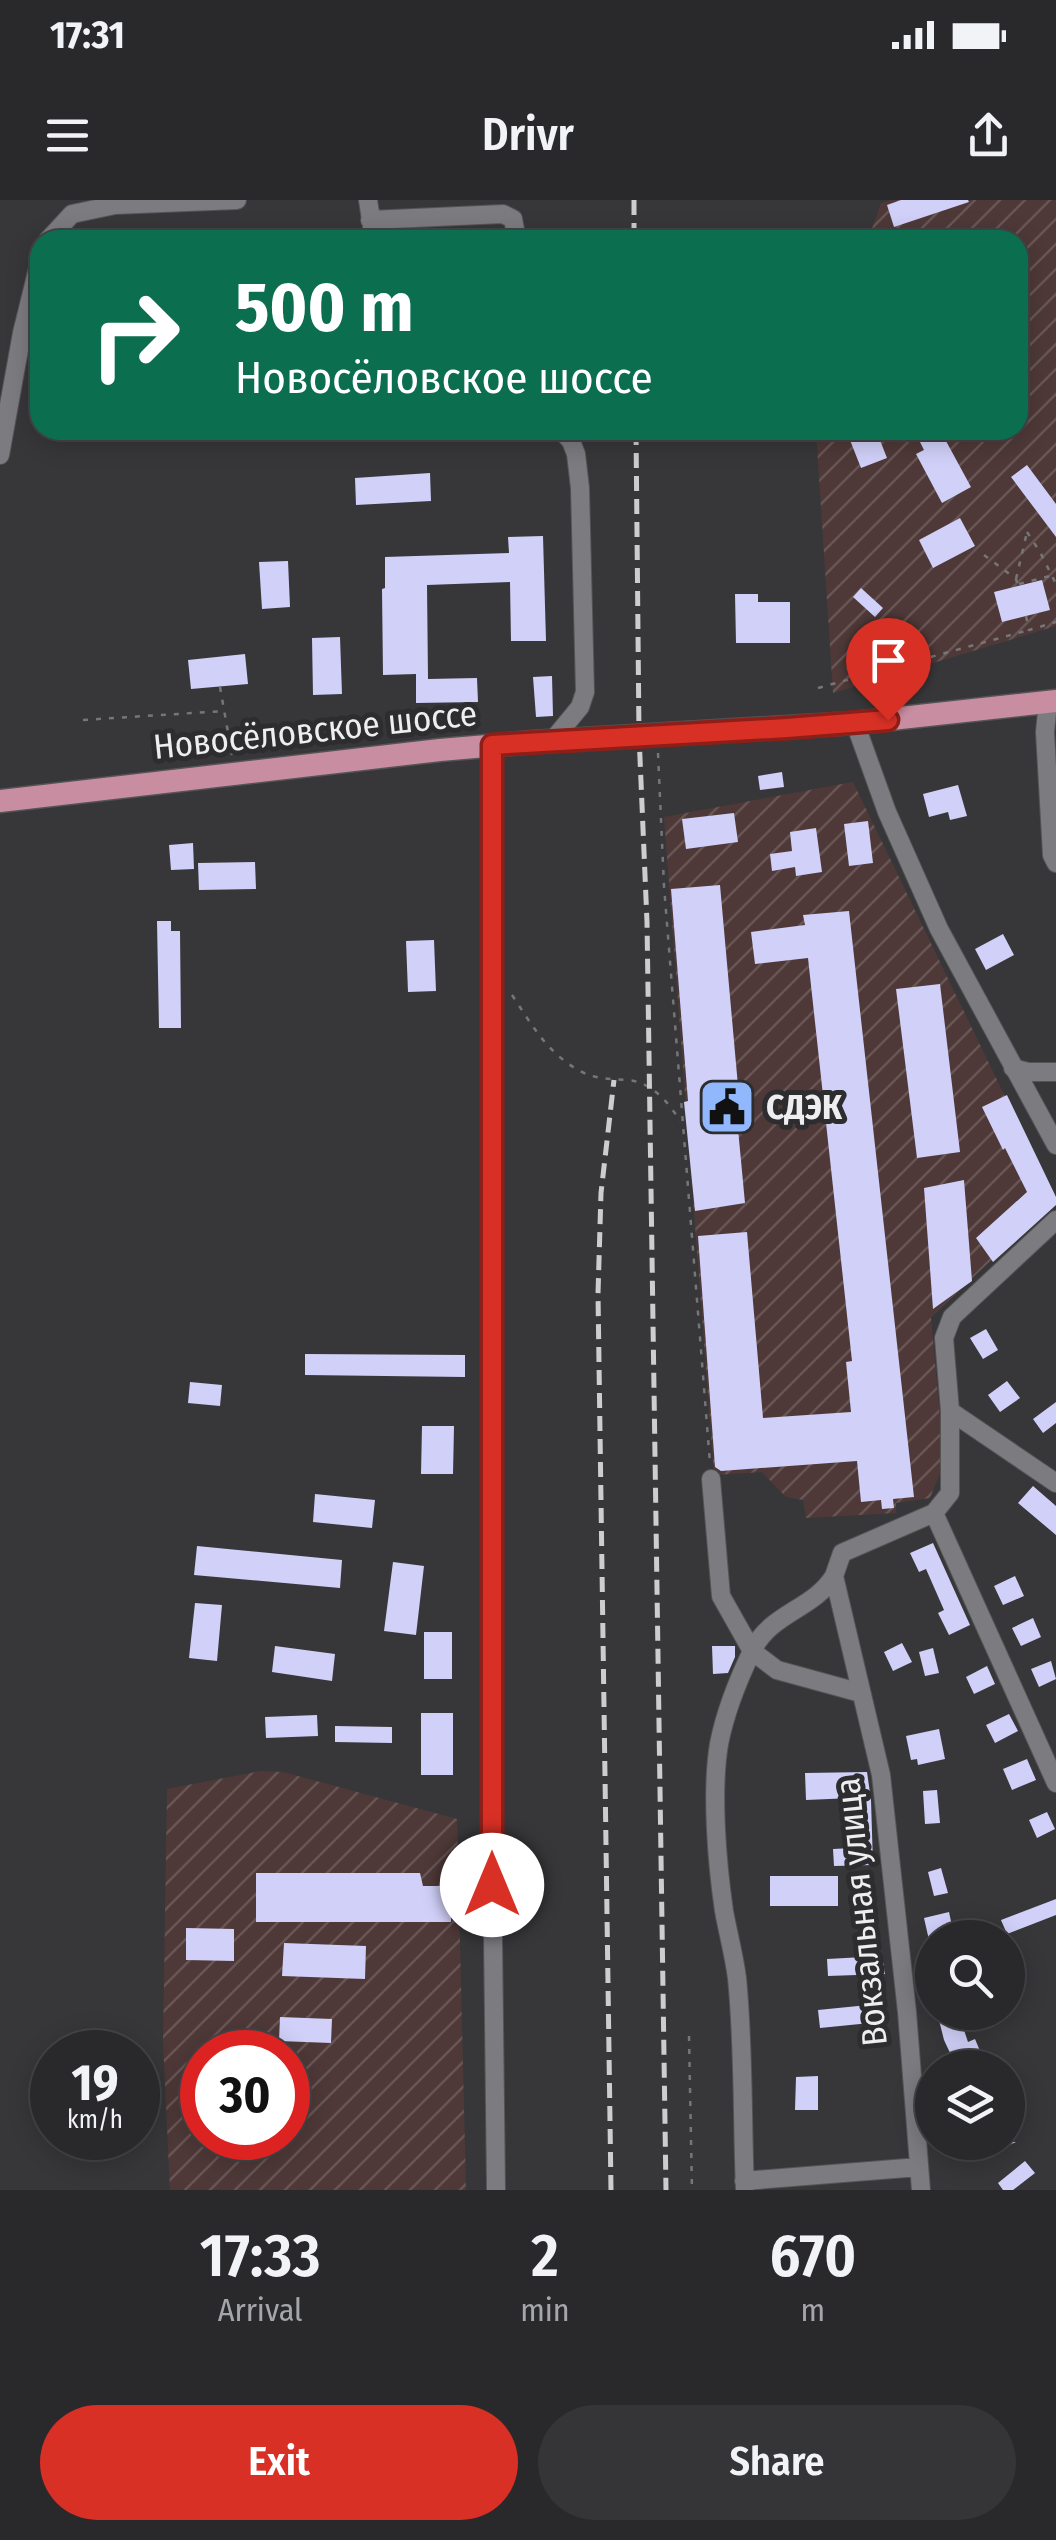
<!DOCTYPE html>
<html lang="en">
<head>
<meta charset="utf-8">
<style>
	:root { --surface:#29292c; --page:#353538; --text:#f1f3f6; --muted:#a5a6a9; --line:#454548; --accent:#d93025 }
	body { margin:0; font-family:"Fira Sans Condensed",sans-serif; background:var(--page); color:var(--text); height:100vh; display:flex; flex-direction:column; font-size:38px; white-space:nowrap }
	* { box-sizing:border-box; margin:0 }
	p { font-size:32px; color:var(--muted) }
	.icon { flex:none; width:55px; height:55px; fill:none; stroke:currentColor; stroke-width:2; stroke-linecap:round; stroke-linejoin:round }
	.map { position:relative; height:1990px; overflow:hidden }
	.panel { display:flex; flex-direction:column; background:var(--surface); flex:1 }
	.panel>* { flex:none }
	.hud { position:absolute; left:30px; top:30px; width:998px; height:210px; border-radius:30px; box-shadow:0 5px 25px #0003,0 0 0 2px var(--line); background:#0b6e4f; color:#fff; overflow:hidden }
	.fabs { position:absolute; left:915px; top:1720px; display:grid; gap:20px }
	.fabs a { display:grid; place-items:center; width:110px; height:110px; border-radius:50%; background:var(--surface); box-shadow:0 5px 25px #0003,0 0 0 2px var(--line); font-size:50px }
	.speed { position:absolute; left:30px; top:1830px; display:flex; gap:20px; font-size:50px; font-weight:700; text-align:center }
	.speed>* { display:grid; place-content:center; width:130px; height:130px; border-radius:50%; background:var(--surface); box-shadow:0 5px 25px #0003,0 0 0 2px var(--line); line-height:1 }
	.speed small { font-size:25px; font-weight:400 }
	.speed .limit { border:15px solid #d22; background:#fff; color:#111 }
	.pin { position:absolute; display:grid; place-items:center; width:85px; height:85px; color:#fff; margin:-102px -42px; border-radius:50% 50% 50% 0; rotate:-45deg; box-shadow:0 0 10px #0007 }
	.pin .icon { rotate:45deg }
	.me { position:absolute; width:110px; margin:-55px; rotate:0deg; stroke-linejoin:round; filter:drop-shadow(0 0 8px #0008) }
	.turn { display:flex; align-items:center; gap:35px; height:210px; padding:0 40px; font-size:45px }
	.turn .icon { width:130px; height:130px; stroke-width:2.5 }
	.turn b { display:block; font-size:70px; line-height:85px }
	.eta { display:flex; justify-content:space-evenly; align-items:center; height:170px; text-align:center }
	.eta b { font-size:60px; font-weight:600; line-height:70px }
	.cta { display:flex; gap:20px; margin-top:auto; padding:20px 40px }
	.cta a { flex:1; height:115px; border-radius:60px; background:var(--accent); color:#fff; font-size:40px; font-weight:600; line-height:115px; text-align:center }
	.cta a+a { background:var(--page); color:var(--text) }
	.status { display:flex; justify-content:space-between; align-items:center; height:70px; padding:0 50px; background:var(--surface); direction:ltr }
	.status svg { height:28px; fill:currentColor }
	header { display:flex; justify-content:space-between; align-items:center; height:130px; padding:0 40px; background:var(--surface); font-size:45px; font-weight:600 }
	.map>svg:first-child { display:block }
</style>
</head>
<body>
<div class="status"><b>17:31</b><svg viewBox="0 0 49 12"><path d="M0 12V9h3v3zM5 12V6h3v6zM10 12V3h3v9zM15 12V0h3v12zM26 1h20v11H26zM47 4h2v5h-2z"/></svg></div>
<header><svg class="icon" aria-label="menu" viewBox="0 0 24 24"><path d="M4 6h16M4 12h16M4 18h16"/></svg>Drivr<svg class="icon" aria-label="share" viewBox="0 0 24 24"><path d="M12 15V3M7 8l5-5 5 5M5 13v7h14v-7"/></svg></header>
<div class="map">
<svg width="1056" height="1990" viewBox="0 0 1056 1990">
	<defs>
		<pattern id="industrial-furrows" width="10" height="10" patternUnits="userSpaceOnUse" patternTransform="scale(2.5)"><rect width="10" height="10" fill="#4e3938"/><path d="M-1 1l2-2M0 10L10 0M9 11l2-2" fill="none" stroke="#685655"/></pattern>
	</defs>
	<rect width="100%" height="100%" fill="#37373a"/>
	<path fill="url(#industrial-furrows)" fill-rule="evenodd" d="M891,0H1056V426L833,493L816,230H1018V40H868L881,3Z
		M853,582L1055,1000L931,1117L944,1263L930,1298L896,1303V1313L806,1318L803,1300L786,1297L762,1272L714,1275L664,617Z
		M261,1571L283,1572L457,1619L466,1990H170L163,1842L167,1589ZM202,1852H288V1938H202Z"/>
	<path fill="#d1d0f9" d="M901,0H968L969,2L894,27L887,5Z
		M846,230H876L887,258L861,268Z
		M914,230H940L971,287L942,303L916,254L924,250Z
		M1027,265L1056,304V337L1011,277Z
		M430,273L431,301L356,305L355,278Z
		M960,318L975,346L933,368L919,340Z
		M543,336L546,441H511L510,382L427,385L428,479L477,478L478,502L416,503V474L383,475L382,389L385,388V357L509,353L508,337Z
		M288,361L290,407L262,409L259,362Z
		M1042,380L1050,410L1002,422L994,392Z
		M861,388L883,408L875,417L853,397Z
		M735,394H758V402H790V443H736Z
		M340,437L342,494L313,495L312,438Z
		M875,443L879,460L852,466L848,449Z
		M245,454L248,484L191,489L188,460Z
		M552,476L553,516L536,517L533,477Z
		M782,572L784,587L760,590L758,576Z
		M958,585L967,616L950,620L948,612L929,617L923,594Z
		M734,613L738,642L686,649L682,619Z
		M868,621L873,663L849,666L844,624Z
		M816,628L822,672L796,676L795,667L772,671L770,654L792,651L790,632Z
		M193,643L194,669L171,670L169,645Z
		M255,662L256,689L199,690L198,663Z
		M720,685L739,897H735L745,1003L695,1011L684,902L688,901L671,689Z
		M849,711L914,1297L893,1299L894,1308L882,1309L881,1300L861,1302L857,1261L721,1271L715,1267L698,1036L747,1032L763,1218L851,1212L846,1162L852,1161L808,758L755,764L751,732L805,725L803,715Z
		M157,721H171V731H180L181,828H159Z
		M1003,734L1014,755L986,770L975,749Z
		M434,740L436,791L408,792L406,741Z
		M940,784L960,952L917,958L896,789Z
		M1007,895L1056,997V1005L993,1062L976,1038L1027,992L1005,948L1003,950L982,907Z
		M964,980L972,1081L933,1109L924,988Z
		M986,1129L998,1150L983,1159L970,1138Z
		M305,1154L465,1155V1177L305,1175Z
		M1007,1181L1020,1198L1000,1212L988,1195Z
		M190,1182L222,1185L220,1206L188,1203Z
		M1056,1202V1223L1043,1233L1033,1219Z
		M422,1226H454L453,1274H421Z
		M1033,1286L1056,1306V1335L1018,1303Z
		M315,1294L375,1300L372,1328L313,1322Z
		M933,1343L970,1425L949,1435L938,1413L944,1410L926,1369L919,1372L910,1353Z
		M197,1346L342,1360L340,1388L194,1375Z
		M393,1362L424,1366L416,1435L384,1431Z
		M1015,1376L1024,1396L1003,1405L994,1386Z
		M195,1403L222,1405L217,1461L189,1458Z
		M1033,1418L1041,1437L1021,1446L1012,1428Z
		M424,1432H452V1479H424Z
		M902,1443L912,1462L893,1471L884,1452Z
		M275,1446L335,1454L332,1481L272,1472Z
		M712,1446H735V1457L728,1473L713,1474Z
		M933,1448L939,1473L925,1476L919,1452Z
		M1051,1461L1056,1479L1039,1487L1031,1469Z
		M987,1466L995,1484L974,1494L966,1477Z
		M421,1513H453V1575H421Z
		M1009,1514L1018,1531L995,1543L986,1525Z
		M317,1515L318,1536L266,1538L265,1517Z
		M335,1526L392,1527V1543L335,1542Z
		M939,1529L945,1559L918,1565L917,1559L911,1560L906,1536Z
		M1027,1559L1036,1580L1012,1590L1003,1569Z
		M867,1572L871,1600L873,1665L834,1666L833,1649L853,1648L852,1598L806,1600L805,1573Z
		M937,1590L940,1623L925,1624L923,1591Z
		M1047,1612L1055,1629L1037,1638L1029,1620Z
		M941,1668L948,1693L934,1696L928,1672Z
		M256,1673H420L423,1686H451V1722H256Z
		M770,1676H838V1706H770Z
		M1056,1699V1715L1007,1734L1001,1720Z
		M949,1712L954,1735L932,1738L929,1740L924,1718Z
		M186,1728L234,1729V1761L186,1760Z
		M284,1743L366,1746L365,1779L282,1776Z
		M882,1756L885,1774L828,1776L827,1759Z
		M868,1805L870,1823L820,1828L818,1810Z
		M937,1812H958L968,1842L975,1839L983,1858L976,1861L979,1868H957L944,1840Z
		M280,1817L332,1819L331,1843L279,1841Z
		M818,1876V1910H795L796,1877Z
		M974,1942H1016L981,1958Z
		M1025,1961L1035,1973L1013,1990H1003L998,1983Z"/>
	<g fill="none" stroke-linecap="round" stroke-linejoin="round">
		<g stroke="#545457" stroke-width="20">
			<path id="minor" d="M368,0L374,40
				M370,20L503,14L513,19L517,40
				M48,40L72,14L115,5L237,0
				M384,230V232
				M0,255L22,133L40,60
				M1048,502L1045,532L1052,655L1056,663
				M855,523L887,612L939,729L1056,945
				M552,541L580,507L585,492L580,288L576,254L571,241L561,230
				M493,545L494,1092L491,1570L496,1990
				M1013,868L1028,872H1056
				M950,1211L1056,1283
				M711,1279L721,1396L752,1451L777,1470L861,1493
				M934,1313L1056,1583
				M744,1981L919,1967
				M745,1990C742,1919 744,1848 737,1778C734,1755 728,1733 724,1711C717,1663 711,1592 719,1544C725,1513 738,1480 752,1451C771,1412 813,1410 834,1376
				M921,1990L907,1812L881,1575L834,1376L842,1353L934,1313L950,1293V1211L944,1138L952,1117L1056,1020"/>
		</g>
		<g stroke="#545457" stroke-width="25">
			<path id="major" d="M0,601L440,550L533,542L855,523L1056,501"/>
		</g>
		<path stroke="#767678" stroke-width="2.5" stroke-dasharray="5 8" stroke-linecap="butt" d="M1027,332L1040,352L1056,384
			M984,355L1016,379L1018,386
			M1016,379L1027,332
			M1019,384L1050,376
			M1026,416L1029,430L1056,422
			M220,487L232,555
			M818,488L1029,430
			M83,520L224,511
			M658,553L664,686L710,1263
			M512,795C532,825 547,853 580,871C595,879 609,879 626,880C650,881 668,901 680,921
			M689,1836L692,1990"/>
		<use href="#minor" stroke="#7c7c80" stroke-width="18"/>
		<use href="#major" stroke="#c88da0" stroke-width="22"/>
		<path stroke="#cdcdcf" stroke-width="5" stroke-dasharray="15 8" stroke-linecap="butt" d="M634,0V40
			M636,230L639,535L647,722L666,1990
			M611,1990L598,1094L601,993L614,880"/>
	</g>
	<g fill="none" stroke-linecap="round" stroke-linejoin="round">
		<g stroke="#8d1f18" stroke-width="25">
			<path id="route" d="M492,1685V545L787,528L888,520"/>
		</g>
		<use href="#route" stroke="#d93025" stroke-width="18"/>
	</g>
	<defs>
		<g id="civic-square" transform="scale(2.875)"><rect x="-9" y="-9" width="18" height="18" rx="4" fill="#91b8fd" stroke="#2d2d30"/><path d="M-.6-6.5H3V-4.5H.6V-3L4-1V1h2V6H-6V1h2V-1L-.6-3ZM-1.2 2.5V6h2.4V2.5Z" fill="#111"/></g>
	</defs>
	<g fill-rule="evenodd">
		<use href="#civic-square" x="727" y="907"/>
	</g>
	<g text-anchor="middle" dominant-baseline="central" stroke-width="10" stroke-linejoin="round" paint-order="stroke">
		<g font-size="35" fill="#eeeef0" stroke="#2d2d30">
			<text transform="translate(315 530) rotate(-6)">Новосёловское шоссе</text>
			<text transform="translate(861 1712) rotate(-96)">Вокзальная улица</text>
		</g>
		<g font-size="35" font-weight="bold" fill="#eeeef0" stroke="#2d2d30" text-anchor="start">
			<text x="766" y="907">СДЭК</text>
		</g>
	</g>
</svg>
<div class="fabs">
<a><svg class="icon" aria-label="search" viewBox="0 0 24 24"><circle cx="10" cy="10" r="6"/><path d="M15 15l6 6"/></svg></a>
<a><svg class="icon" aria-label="layers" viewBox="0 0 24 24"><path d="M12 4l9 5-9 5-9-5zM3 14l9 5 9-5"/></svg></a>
</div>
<div class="speed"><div>19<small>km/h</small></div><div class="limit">30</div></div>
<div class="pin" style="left:888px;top:520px;background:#d93025"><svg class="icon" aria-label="arrive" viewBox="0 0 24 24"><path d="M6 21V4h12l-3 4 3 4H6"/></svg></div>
<svg class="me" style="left:492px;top:1685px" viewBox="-20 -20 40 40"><circle r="19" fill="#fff"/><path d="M0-13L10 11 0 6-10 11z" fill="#d93025"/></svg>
<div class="hud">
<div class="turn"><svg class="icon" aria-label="right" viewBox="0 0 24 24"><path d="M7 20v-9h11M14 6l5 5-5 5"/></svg><div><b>500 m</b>Новосёловское шоссе</div></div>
</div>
</div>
<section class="panel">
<div class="eta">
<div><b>17:33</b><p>Arrival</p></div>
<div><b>2</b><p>min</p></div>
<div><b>670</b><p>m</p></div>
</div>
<div class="cta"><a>Exit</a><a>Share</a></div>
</section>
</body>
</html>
